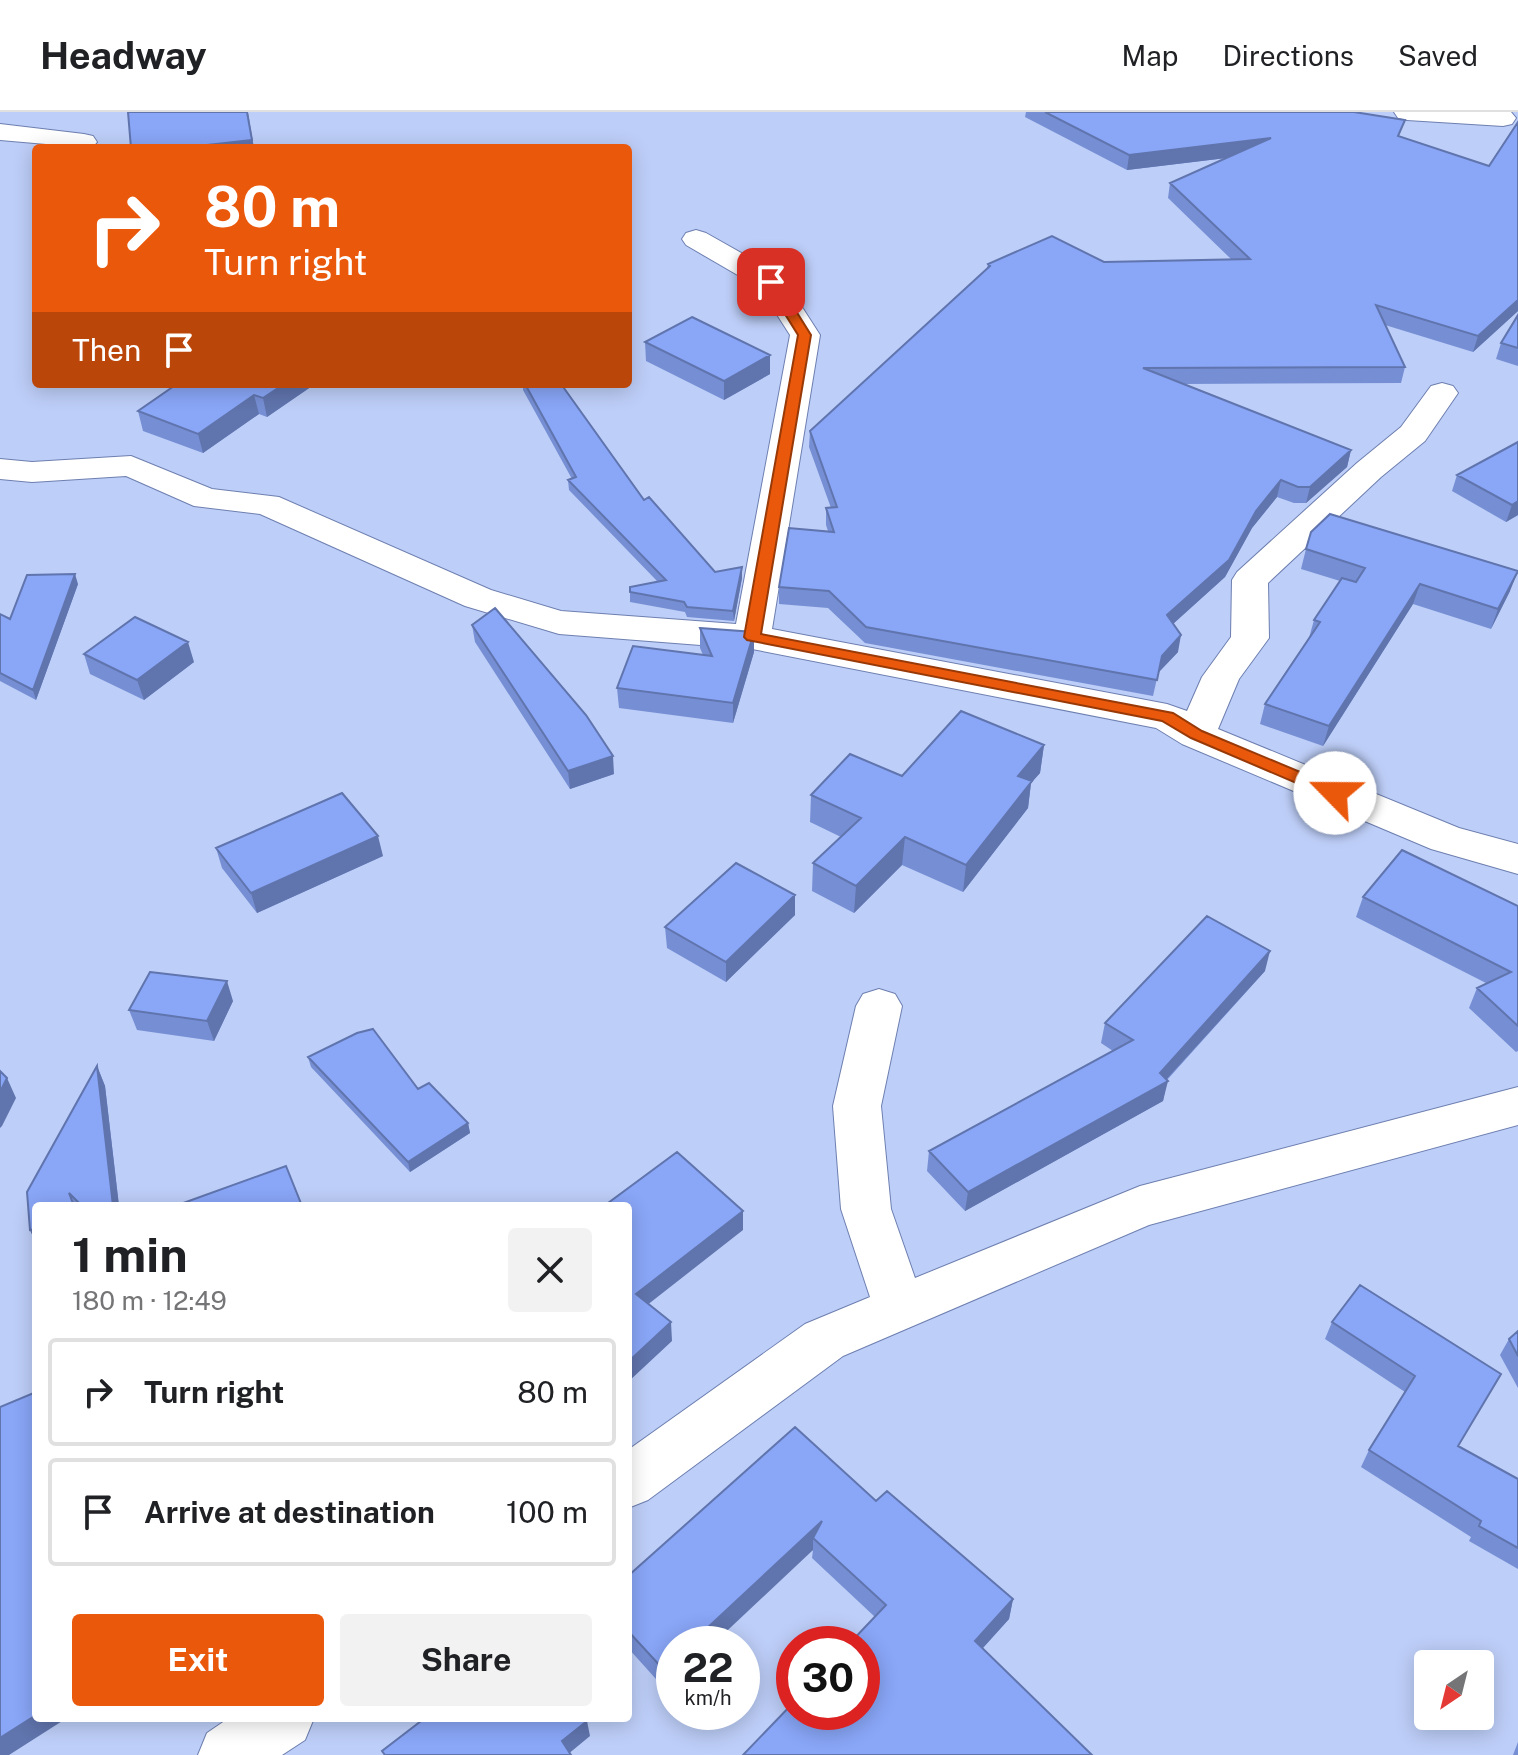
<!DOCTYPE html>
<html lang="en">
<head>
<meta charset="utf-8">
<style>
	:root { --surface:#fff; --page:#f2f2f2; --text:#202124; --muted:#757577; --line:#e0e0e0; --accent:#ea580c }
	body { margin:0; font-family:"Public Sans",sans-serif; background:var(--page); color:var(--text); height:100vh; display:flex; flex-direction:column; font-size:30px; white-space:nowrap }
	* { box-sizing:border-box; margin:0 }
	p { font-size:26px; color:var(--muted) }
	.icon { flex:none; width:44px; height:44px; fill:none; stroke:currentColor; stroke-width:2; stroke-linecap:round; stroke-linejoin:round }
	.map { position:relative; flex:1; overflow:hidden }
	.details { position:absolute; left:32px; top:1090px; width:600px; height:520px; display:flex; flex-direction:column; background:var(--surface); border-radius:8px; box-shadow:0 4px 20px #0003 }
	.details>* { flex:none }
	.guide { position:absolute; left:32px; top:32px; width:600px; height:244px; border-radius:8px; box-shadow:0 4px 20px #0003; background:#ea580c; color:#fff; overflow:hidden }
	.needle { width:52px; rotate:215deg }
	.fabs { position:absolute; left:1414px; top:1538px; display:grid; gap:16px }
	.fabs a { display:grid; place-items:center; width:80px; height:80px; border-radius:8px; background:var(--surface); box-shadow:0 4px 20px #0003; font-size:40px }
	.speed { position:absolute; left:656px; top:1514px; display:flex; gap:16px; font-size:40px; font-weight:700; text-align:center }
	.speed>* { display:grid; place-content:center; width:104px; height:104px; border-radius:50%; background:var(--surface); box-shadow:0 4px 20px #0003; line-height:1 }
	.speed small { font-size:20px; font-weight:400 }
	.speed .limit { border:12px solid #d22; background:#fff; color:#111 }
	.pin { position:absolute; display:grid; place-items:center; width:68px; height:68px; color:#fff; margin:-34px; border-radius:16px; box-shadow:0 4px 12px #0006 }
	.me { position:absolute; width:88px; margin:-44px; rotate:293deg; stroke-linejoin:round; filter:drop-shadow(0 0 6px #0008) }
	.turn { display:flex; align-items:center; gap:28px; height:168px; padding:0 40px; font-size:36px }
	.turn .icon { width:104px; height:104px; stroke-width:2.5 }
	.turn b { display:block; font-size:56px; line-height:68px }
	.then { display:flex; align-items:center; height:76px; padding:0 40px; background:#0003; gap:16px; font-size:30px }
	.round { display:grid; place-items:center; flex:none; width:84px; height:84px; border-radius:8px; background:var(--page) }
	.summary { display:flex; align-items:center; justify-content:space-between; height:136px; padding:0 40px }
	h1 { font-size:48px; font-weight:700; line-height:60px }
	.primary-button { display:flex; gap:16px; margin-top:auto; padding:16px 40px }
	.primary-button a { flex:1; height:92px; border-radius:8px; background:var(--accent); color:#fff; font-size:32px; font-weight:700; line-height:92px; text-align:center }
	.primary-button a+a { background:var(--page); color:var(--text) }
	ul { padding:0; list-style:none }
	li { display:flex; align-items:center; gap:24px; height:108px; margin:0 16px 12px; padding:0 24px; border:4px solid var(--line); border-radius:8px }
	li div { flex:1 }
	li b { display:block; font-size:30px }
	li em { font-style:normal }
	header { display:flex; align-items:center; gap:48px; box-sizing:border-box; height:112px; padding:0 40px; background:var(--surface); border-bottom:2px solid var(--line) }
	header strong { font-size:38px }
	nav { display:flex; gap:44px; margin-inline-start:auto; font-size:28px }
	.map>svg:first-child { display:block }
</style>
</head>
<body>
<header>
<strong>Headway</strong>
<nav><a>Map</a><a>Directions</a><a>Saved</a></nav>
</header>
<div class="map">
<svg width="1518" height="1643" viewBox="0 0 1518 1643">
	<rect width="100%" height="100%" fill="#bdcef8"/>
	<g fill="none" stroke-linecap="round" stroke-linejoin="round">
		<g stroke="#6d7fb0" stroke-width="2">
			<path id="street" d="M1394,0H1511L1516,6L1512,12L1503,14L1407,8L1398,6Z
				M0,12L84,22L93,24L97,30L92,36L0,28Z
				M696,118L706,121L782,164L820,223L772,517L1167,592L1187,599L1202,565L1231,525L1232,468L1237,460L1357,351L1401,315L1431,274L1442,271L1453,274L1458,281L1425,329L1381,365L1268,471L1269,526L1239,567L1218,617L1459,716L1518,732V762L1431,737L1182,632L1156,616L752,537L559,522L465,494L260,402L194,394L126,364L32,370L0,367V347L32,350L131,344L212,377L279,385L491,478L561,499L736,512L790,223L760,176L686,133L682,127L686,121Z
				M879,877L895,882L902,894L881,994L891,1097L915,1166L1140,1074L1518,975V1013L1149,1113L843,1244L648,1388L628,1396V1338L805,1212L870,1185L841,1097L833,994L856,894L863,882Z
				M229,1606H314L305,1628L282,1643H198L207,1621Z"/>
		</g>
		<use href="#street" fill="#fff" fill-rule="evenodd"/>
	</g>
	<path fill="#768fd4" d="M1026,0H1354L1400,25L1518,199L1473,240L1385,213L1405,255L1401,271L1183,272L1351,338L1347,355L1306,391H1294L1277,385L1252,416L1225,465L1173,512L1178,540L1158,561L1153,584L865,531L828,496L779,492V475L828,419L826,413V396H831L809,335L810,319L987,156L988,152L1231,147L1168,86L1170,71L1226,46L1127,58L1025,5Z
		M1518,203V254L1496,247L1501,231Z
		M645,230L770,243V262L724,288L646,249Z
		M177,272H315L267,305L259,302L203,341L143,319L138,299Z
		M523,272H561L644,388L715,460L742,455V466L734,509L687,505L685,500L630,490V475L658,470L569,378L568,368L572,367L523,278Z
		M1518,330V403L1506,410L1452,379L1457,363Z
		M1306,437L1510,479L1491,517L1413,492L1323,634L1260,612L1265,592L1309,526L1314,508L1340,469L1301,457Z
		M78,472L36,588L0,569V502L10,507Z
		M472,513L614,662L570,677L475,530Z
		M700,516L754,540L733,611L619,596L617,576L703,543L700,536Z
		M84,542L194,550L144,588L90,562Z
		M1044,633L1040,661L1031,671L1028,696L963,780L902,753L854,801L812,779L813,751L841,725L810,710L811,683Z
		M216,736L383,744L257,801L222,756Z
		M795,783V803L726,870L667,836L665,815Z
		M1363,785L1518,794V939L1516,940L1469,896L1477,876L1486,871L1356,805Z
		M1265,859L1167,968L1163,989L965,1099L927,1059L929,1039L1113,939L1101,931L1105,911Z
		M233,889L214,929L137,918L129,898Z
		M308,945L418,977L468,1011L470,1021L410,1060L311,955Z
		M97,954L105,974L119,1094H36V1131L30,1118L27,1080Z
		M1360,1173L1458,1335L1518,1367V1457L1469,1429L1471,1425L1361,1355L1369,1338L1405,1280L1325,1227L1332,1210Z
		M1518,1219V1276L1500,1243L1509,1227Z
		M876,1389L1013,1487L1009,1507L983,1536L875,1505L812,1446L813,1438L674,1532V1568L665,1577L628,1536V1464Z
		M1518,1630V1643H1513Z"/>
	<path fill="#6074ad" d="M247,0L248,1L254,36H180Z
		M1271,26L1268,41L1127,58L1129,43Z
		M1518,188V199L1473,240L1478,224Z
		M770,243V262L724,288V269Z
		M284,272H315L267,305L263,286Z
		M254,283L259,302L203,341L198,322Z
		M1351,338L1347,355L1306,391L1310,375Z
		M1281,368L1277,385L1252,416L1225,465L1164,520L1167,503Z
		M1518,389V403L1506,410L1512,393Z
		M742,455V466L734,509L733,499Z
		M1518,459L1510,479L1491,517L1498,497Z
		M75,462L78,472L36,588L33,578Z
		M1420,472L1413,492L1323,634L1329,614Z
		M754,520V540L733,611V591Z
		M1181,523L1178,540L1158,561L1153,584L1162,544Z
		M188,530L194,550L144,588L137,568Z
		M1044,633L1040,661L1031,671L1028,696L963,780L966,753L1018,664Z
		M613,644L614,662L570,677L568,659Z
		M378,724L383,744L257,801L251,781Z
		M905,725L902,753L854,801L856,774Z
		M795,783V803L726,870V850Z
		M1270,839L1265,859L1162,972L1168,969L1163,989L965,1099L968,1080L1160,961Z
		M227,869L233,889L214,929L207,909Z
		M97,954L105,974L119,1094H113Z
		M7,966L16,986L2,1014L0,1016V980Z
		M468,1011L470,1021L410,1060L408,1050Z
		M743,1099V1118L637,1201L636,1182Z
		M36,1117V1131L30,1118Z
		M671,1210L672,1229L628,1270V1250Z
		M822,1409L813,1426V1438L713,1532H690Z
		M1013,1487L1009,1507L971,1549L975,1529Z
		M674,1547V1568L665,1577L663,1557Z
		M36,1603V1606H67L9,1643H0V1626Z
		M587,1609L590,1624L567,1643L562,1629Z"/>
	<path fill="#89a6f7" stroke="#6074ad" stroke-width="2" d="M128,0H247L252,28L180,36H131Z
		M1045,0H1354L1405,8L1398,24L1489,54L1518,10V188L1478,224L1376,193L1405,255L1143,256L1351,338L1310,375H1298L1281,368L1256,399L1229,448L1167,503L1181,523L1162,544L1157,568L866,515L829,479L779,475L789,416L834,420L826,396L837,395L810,319L990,154L988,152L1052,124L1104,150L1250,147L1170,71L1271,26L1129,43Z
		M1518,203V236L1501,231Z
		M692,205L770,243L724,269L645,230Z
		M177,272H284L263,286L254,283L198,322L138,299Z
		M525,272H561L644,388L649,385L715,460L742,455L733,499L687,495L684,490L630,480V475L666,468L568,368L576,365Z
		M1518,330V389L1512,393L1457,363Z
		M1330,402L1518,459L1498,497L1420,472L1329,614L1265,592L1320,510L1314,508L1342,466L1356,470L1365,456L1306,437L1311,420Z
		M75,462L33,578L0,561V502L10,507L27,463Z
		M495,496L586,603L613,644L568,659L472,513Z
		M135,505L188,530L137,568L84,542Z
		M700,516L754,520L733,591L617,576L633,534L712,544Z
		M961,599L1044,633L1018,664L1032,669L966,753L905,725L856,774L813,751L861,706L811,683L850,642L902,664Z
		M342,681L378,724L251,781L216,736Z
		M1402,738L1518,794V914L1477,876L1511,860L1363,785Z
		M736,751L795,783L726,850L665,815Z
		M1207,804L1270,839L1160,961L1168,969L968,1080L929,1039L1133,928L1105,911Z
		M150,860L227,869L207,909L129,898Z
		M373,917L418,977L429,971L468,1011L408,1050L308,945L357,921Z
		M97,954L113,1094H82L69,1081L74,1094H36V1117L30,1118L27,1080Z
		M0,959L7,966L0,980Z
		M677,1040L743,1099L636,1182L671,1210L628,1250V1094H604Z
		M286,1054L302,1094H175Z
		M1360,1173L1501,1262L1458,1334L1518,1367V1436L1479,1414L1481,1409L1369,1338L1415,1264L1332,1210Z
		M1518,1219V1244L1509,1227Z
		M36,1280V1603L0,1626V1295Z
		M795,1315L876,1389L887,1379L1013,1487L975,1529L1092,1643H743L794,1590V1600H862V1532H849L886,1493L813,1426L822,1409L690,1532H674V1547L663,1557L628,1519V1464Z
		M425,1606H585L587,1609L562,1629L571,1643H385L382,1639Z"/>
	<path fill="#ea580c" stroke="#983908" stroke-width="2" d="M767,167H776L811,223L761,522L1173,601L1202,619L1341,677L1343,681L1341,685H1329L1191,626L1162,609L747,528L744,525L798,223L765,170Z"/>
</svg>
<div class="fabs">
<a><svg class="needle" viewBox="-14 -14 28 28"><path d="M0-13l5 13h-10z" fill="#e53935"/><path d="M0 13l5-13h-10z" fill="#757577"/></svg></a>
</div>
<div class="speed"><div>22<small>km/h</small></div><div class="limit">30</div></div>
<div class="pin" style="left:771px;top:170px;background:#d93025"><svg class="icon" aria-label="arrive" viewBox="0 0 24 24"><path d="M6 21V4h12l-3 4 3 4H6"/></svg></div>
<svg class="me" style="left:1335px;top:681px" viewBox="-20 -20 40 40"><circle r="19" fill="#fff"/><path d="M0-13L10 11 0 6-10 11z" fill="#ea580c"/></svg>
<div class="guide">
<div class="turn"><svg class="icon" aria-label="right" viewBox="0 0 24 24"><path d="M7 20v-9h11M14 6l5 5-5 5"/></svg><div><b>80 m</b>Turn right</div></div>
<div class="then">Then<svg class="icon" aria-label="arrive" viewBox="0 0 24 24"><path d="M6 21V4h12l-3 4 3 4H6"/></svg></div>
</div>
<section class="details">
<div class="summary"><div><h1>1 min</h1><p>180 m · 12:49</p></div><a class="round"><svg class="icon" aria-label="close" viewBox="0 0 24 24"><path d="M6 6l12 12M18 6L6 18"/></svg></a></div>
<ul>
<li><svg class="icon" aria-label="right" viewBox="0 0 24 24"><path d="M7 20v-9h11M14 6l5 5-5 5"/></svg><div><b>Turn right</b></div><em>80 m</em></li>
<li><svg class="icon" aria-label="arrive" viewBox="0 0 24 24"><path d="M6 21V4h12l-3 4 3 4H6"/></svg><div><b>Arrive at destination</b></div><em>100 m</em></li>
</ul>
<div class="primary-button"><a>Exit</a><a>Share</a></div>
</section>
</div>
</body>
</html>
